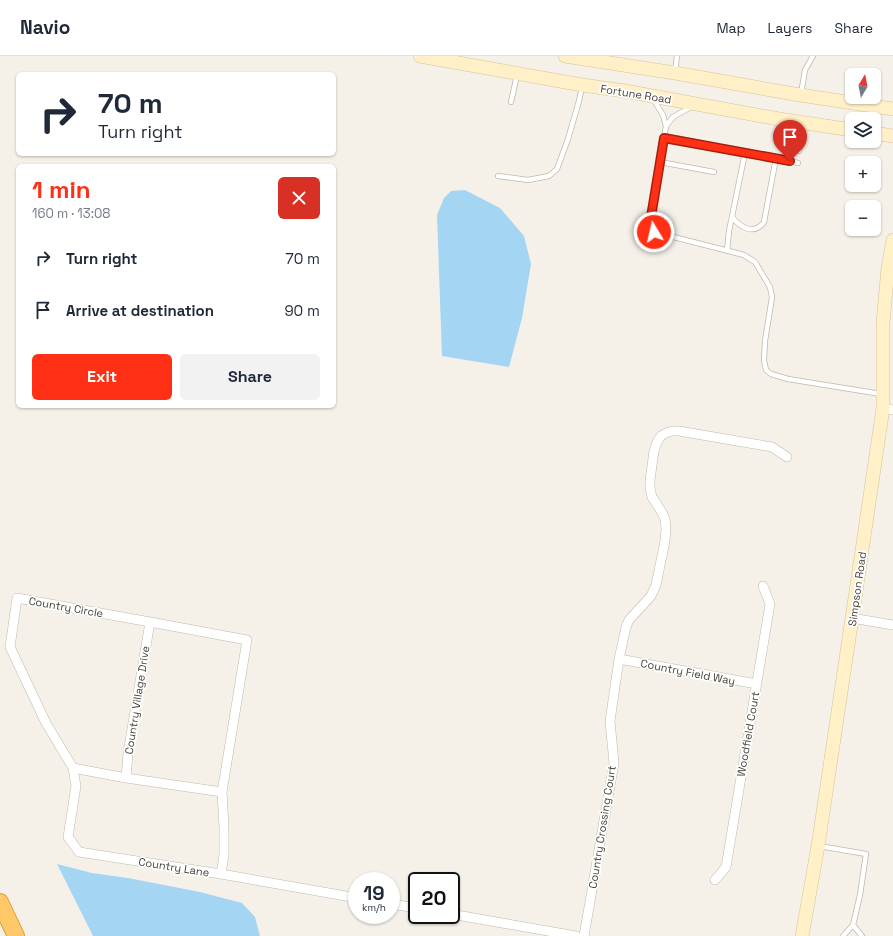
<!DOCTYPE html>
<html lang="en">
<head>
<meta charset="utf-8">
<style>
	:root { --surface:#fff; --page:#f2f2f3; --text:#1f2937; --muted:#747a83; --line:#e0e1e3; --accent:#ff3016 }
	body { margin:0; font-family:"Space Grotesk",sans-serif; background:var(--page); color:var(--text); height:100vh; display:flex; flex-direction:column; font-size:15px; white-space:nowrap }
	* { box-sizing:border-box; margin:0 }
	p { font-size:13px; color:var(--muted) }
	.icon { flex:none; width:22px; height:22px; fill:none; stroke:currentColor; stroke-width:2; stroke-linecap:round; stroke-linejoin:round }
	.map { position:relative; flex:1; overflow:hidden }
	.panel { position:absolute; left:16px; top:108px; width:320px; height:244px; display:flex; flex-direction:column; background:var(--surface); border-radius:6px; box-shadow:0 1px 3px #0004 }
	.panel>* { flex:none }
	.hud { position:absolute; left:16px; top:16px; width:320px; height:84px; border-radius:6px; box-shadow:0 1px 3px #0004; background:#fff; color:var(--text); overflow:hidden }
	.needle { width:26px; rotate:10deg }
	.tools { position:absolute; left:845px; top:12px; display:grid; gap:8px }
	.tools a { display:grid; place-items:center; width:36px; height:36px; border-radius:6px; background:var(--surface); box-shadow:0 1px 3px #0004; font-size:20px }
	.speed { position:absolute; left:348px; top:816px; display:flex; gap:8px; font-size:20px; font-weight:700; text-align:center }
	.speed>* { display:grid; place-content:center; width:52px; height:52px; border-radius:50%; background:var(--surface); box-shadow:0 1px 3px #0004; line-height:1 }
	.speed small { font-size:10px; font-weight:400 }
	.speed .limit { border:2px solid #111; border-radius:6px; background:#fff; color:#111 }
	.pin { position:absolute; display:grid; place-items:center; width:34px; height:34px; color:#fff; margin:-41px -17px; border-radius:50% 50% 50% 0; rotate:-45deg; box-shadow:0 0 4px #0007 }
	.pin .icon { rotate:45deg }
	.me { position:absolute; width:44px; margin:-22px; rotate:351deg; stroke-linejoin:round; filter:drop-shadow(0 0 3px #0008) }
	.turn { display:flex; align-items:center; gap:14px; height:84px; padding:0 16px; font-size:18px }
	.turn .icon { width:52px; height:52px; stroke-width:2.5 }
	.turn b { display:block; font-size:28px; line-height:34px }
	.round { display:grid; place-items:center; flex:none; width:42px; height:42px; border-radius:6px; background:var(--page) }
	.headline { display:flex; align-items:center; justify-content:space-between; height:68px; padding:0 16px }
	h1 { font-size:24px; font-weight:700; line-height:30px; color:var(--accent) }
	.action { display:flex; gap:8px; margin-top:auto; padding:8px 16px }
	.action a { flex:1; height:46px; border-radius:6px; background:var(--accent); color:#fff; font-size:16px; font-weight:700; line-height:46px; text-align:center }
	.action a+a { background:var(--page); color:var(--text) }
	ul { padding:0; list-style:none }
	li { display:flex; align-items:center; gap:12px; height:52px; padding:0 16px }
	li div { flex:1 }
	li b { display:block; font-size:15px }
	li em { font-style:normal }
	header { display:flex; align-items:center; gap:24px; box-sizing:border-box; height:56px; padding:0 20px; background:var(--surface); border-bottom:1px solid var(--line) }
	header strong { font-size:19px }
	nav { display:flex; gap:22px; margin-inline-start:auto; font-size:14px }
	.map>svg:first-child { display:block }
</style>
</head>
<body>
<header>
<strong>Navio</strong>
<nav><a>Map</a><a>Layers</a><a>Share</a></nav>
</header>
<div class="map">
<svg width="893" height="880" viewBox="0 0 893 880">
	<rect width="100%" height="100%" fill="#f5f1e9"/>
	<path fill="#a4d5f2" d="M465,134L500,152L524,180L531,208L522,262L509,311L442,300L437,159L444,142L451,135Z
		M57,808L92,817L128,822L200,836L242,847L255,861L260,880H93Z"/>
	<g fill="none" stroke-linecap="round" stroke-linejoin="round">
		<g stroke="#c0b8ab" stroke-width="6">
			<path id="lane" d="M675,16L677,0
				M801,38L805,14L813,0
				M653,43L663,59L666,70L651,161L650,171L654,176L744,199L755,206L770,231L772,241L765,285L764,304L766,314L771,318L788,323L881,338
				M511,46L517,19
				M666,70L673,61L691,51
				M664,82L782,103L798,107
				M799,95L804,69
				M660,106L714,116
				M498,120L528,124L549,120L557,113L568,83L579,45L582,31
				M732,161C740,171 754,180 764,166L776,102
				M727,195L729,175L745,97
				M819,790L866,798L860,839L853,869L843,880
				M853,869L862,880"/>
		</g>
		<g stroke="#c0b8ab" stroke-width="10">
			<path id="street" d="M883,352L893,354
				M852,562L893,569
				M619,603L757,628
				M73,712L76,730L68,781L79,796L221,818L357,842
				M126,722L128,697L150,566
				M221,818L224,799V772L222,736L247,584L150,566L17,542L10,591L46,667L73,712L126,722L222,736
				M715,824L726,811L770,548L763,530
				M391,848L417,852
				M451,858L576,880
				M584,880L614,707L610,665L619,603L626,571L629,564L651,540L656,529L665,485L666,472L665,463L663,458L652,441L650,432V424L654,395L657,386L661,380L666,377L672,375H679L772,391L787,401"/>
		</g>
		<g stroke="#d6c398" stroke-width="14">
			<path id="secondary" d="M420,0L582,29L625,35L779,63L852,74
				M565,0L675,17L800,39L893,53
				M874,77L893,80
				M802,880L818,790L852,562L883,352V267L888,212L893,184"/>
		</g>
		<g stroke="#e19c36" stroke-width="18">
			<path id="highway" d="M0,846L16,880"/>
		</g>
		<use href="#lane" stroke="#fff" stroke-width="4.5"/>
		<use href="#street" stroke="#fff" stroke-width="9"/>
		<use href="#secondary" stroke="#fff0c8" stroke-width="13"/>
		<use href="#highway" stroke="#ffc869" stroke-width="16"/>
	</g>
	<g fill="none" stroke-linecap="round" stroke-linejoin="round">
		<g stroke="#a61f0e" stroke-width="10">
			<path id="route" d="M654,176L650,171L651,161L664,82L790,105"/>
		</g>
		<use href="#route" stroke="#ff3016" stroke-width="7"/>
	</g>
	<g text-anchor="middle" dominant-baseline="central" stroke-width="3.5" stroke-linejoin="round" paint-order="stroke">
		<g font-size="11" fill="#484137" stroke="#fff">
			<text transform="translate(636 38) rotate(9)">Fortune Road</text>
			<text transform="translate(857 533) rotate(-82)">Simpson Road</text>
			<text transform="translate(66 551) rotate(10)">Country Circle</text>
			<text transform="translate(688 616) rotate(11)">Country Field Way</text>
			<text transform="translate(137 644) rotate(-81)">Country Village Drive</text>
			<text transform="translate(748 678) rotate(-80)">Woodfield Court</text>
			<text transform="translate(602 771) rotate(-81)">Country Crossing Court</text>
			<text transform="translate(174 811) rotate(9)">Country Lane</text>
		</g>
	</g>
</svg>
<div class="tools">
<a><svg class="needle" viewBox="-14 -14 28 28"><path d="M0-13l5 13h-10z" fill="#e53935"/><path d="M0 13l5-13h-10z" fill="#747a83"/></svg></a>
<a><svg class="icon" aria-label="layers" viewBox="0 0 24 24"><path d="M12 4l9 5-9 5-9-5zM3 14l9 5 9-5"/></svg></a>
<a>+</a>
<a>−</a>
</div>
<div class="speed"><div>19<small>km/h</small></div><div class="limit">20</div></div>
<div class="pin" style="left:790px;top:105px;background:#d93025"><svg class="icon" aria-label="arrive" viewBox="0 0 24 24"><path d="M6 21V4h12l-3 4 3 4H6"/></svg></div>
<svg class="me" style="left:654px;top:176px" viewBox="-20 -20 40 40"><circle r="17" fill="#ff3016" stroke="#fff" stroke-width="3"/><path d="M0-11L8 9 0 5-8 9z" fill="#fff"/></svg>
<div class="hud">
<div class="turn"><svg class="icon" aria-label="right" viewBox="0 0 24 24"><path d="M7 20v-9h11M14 6l5 5-5 5"/></svg><div><b>70 m</b>Turn right</div></div>
</div>
<section class="panel">
<div class="headline"><div><h1>1 min</h1><p>160 m · 13:08</p></div><a class="round" style="background:#d93025;color:#fff"><svg class="icon" aria-label="close" viewBox="0 0 24 24"><path d="M6 6l12 12M18 6L6 18"/></svg></a></div>
<ul>
<li><svg class="icon" aria-label="right" viewBox="0 0 24 24"><path d="M7 20v-9h11M14 6l5 5-5 5"/></svg><div><b>Turn right</b></div><em>70 m</em></li>
<li><svg class="icon" aria-label="arrive" viewBox="0 0 24 24"><path d="M6 21V4h12l-3 4 3 4H6"/></svg><div><b>Arrive at destination</b></div><em>90 m</em></li>
</ul>
<div class="action"><a>Exit</a><a>Share</a></div>
</section>
</div>
</body>
</html>
